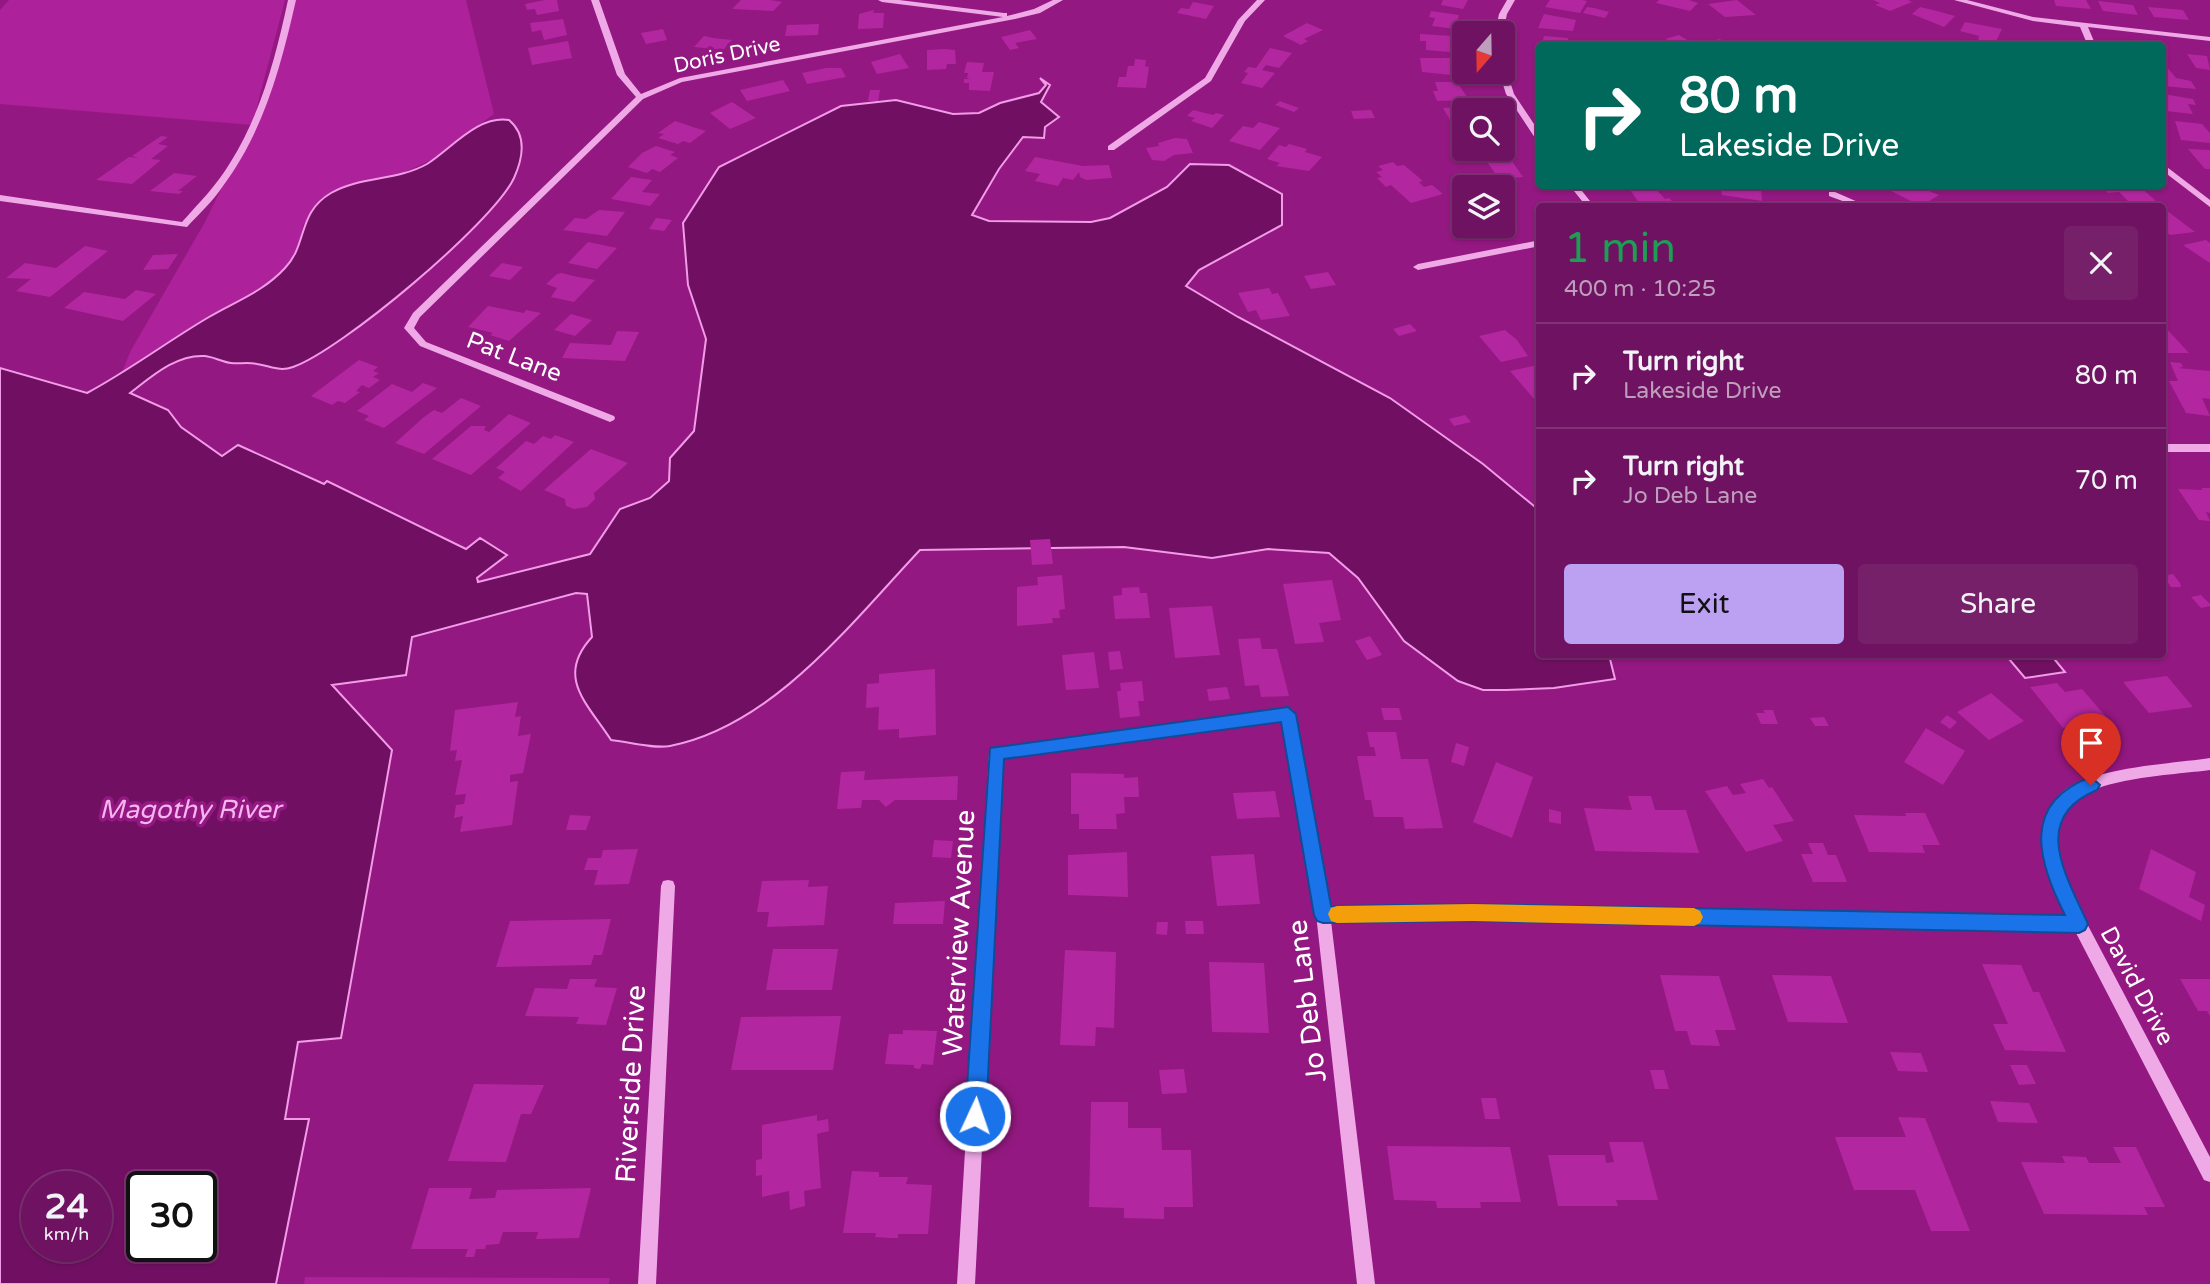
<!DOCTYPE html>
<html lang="en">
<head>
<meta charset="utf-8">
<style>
	:root { --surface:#6e1261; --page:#76206a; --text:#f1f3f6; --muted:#bf9ebd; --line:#803276; --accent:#bca0f2 }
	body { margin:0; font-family:"Varela Round",sans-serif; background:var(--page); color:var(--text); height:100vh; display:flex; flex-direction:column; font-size:26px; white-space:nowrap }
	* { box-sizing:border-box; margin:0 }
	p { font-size:23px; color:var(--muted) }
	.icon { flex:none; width:38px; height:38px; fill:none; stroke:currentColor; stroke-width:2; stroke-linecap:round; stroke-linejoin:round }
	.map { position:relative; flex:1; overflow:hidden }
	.side { position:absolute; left:1536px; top:203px; width:630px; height:455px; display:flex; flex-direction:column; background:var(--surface); border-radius:7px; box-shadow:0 2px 5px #0004,0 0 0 2px var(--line) }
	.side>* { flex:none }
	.hud { position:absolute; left:1536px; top:42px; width:630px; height:147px; border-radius:7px; box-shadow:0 2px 5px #0004,0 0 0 2px var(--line); background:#00695c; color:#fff; overflow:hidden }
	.needle { width:46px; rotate:200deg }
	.fabs { position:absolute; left:1452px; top:21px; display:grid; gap:14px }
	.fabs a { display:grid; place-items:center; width:63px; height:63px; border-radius:7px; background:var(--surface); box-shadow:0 2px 5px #0004,0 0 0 2px var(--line); font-size:35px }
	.speed { position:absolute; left:21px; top:1171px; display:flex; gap:14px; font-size:35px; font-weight:700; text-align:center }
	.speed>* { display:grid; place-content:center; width:91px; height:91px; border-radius:50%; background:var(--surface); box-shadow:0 2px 5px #0004,0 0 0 2px var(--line); line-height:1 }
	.speed small { font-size:18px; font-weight:400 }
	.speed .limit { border:4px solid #111; border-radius:10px; background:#fff; color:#111 }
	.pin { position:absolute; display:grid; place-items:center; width:60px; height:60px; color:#fff; margin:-72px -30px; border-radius:50% 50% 50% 0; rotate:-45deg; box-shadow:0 0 7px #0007 }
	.pin .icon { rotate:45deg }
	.me { position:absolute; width:77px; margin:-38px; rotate:3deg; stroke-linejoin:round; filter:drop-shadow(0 0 5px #0008) }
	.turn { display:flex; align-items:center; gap:24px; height:147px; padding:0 28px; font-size:32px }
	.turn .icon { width:91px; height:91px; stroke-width:2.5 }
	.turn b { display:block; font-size:49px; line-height:60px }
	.round { display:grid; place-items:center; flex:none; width:74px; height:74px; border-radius:7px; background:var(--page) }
	.headline { display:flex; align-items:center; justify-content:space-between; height:119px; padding:0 28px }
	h1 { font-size:42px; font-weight:600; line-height:52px; color:#1e9e55 }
	.action { display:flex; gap:14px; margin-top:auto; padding:14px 28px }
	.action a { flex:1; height:80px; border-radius:7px; background:var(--accent); color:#111; font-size:28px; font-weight:600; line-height:80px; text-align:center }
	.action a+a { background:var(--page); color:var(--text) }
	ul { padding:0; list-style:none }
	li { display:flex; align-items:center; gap:21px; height:105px; padding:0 28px; border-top:2px solid var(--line) }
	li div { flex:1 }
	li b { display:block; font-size:26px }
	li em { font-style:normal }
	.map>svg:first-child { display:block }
</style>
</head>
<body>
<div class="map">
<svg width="2210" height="1284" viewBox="0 0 2210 1284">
	<rect width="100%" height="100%" fill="#931881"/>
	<path fill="#ad219a" d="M9,0H285L254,118L278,64L292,0H466L494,114L433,159L392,178L348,185L303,225L300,241L287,267L256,294L209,317L121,375L130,352L205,222L252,125L0,104V10Z
		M305,1277L610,1278L609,1284H304Z"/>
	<path fill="#711062" stroke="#f29be8" stroke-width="2" fill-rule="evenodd" d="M1040,78L1050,85L1041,102L1059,117L1045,127L1044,138L1023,137L999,169L972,215L989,221L1091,222L1110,218L1167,187L1190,164L1229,165L1282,194V225L1199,270L1186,286L1238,317L1390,398L1483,464L1540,511V654L1609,655L1615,679L1554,688L1506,690H1483L1458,681L1404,641L1358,578L1329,553L1268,549L1212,558L1124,547L920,550C852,622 773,726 670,746C653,749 629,742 611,740C587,703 555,677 592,637L587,594L576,593L412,637L406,675L332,685L392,750L341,1038L298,1042L285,1119H309L276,1284H0V368L87,393C130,370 168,341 209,317C236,301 263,292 285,268C308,244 297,213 331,193C360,176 397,181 427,164C452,148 478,115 509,120C527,135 523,158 514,178C493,223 340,351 293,367C279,372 271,366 257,364C249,362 239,364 231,363C222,362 214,357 205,356C176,354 151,377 130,393L168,410L181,427L222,456L238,445L324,484L327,481L466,549L480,538L507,555L477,578L478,582L590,554L620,509L650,498L669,481L670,458L694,431L706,339L688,285L683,223L719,167L841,106L896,100L953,114L979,113L1000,103L1039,93L1046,85ZM37,1186H96V1246H37ZM142,1186H201V1246H142Z
		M2038,655H2051L2065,672L2025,678L2009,659Z"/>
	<path fill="#b2279f" d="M545,0H557L559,11L537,15L535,9L527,10L525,4Z
		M741,0H770L782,2L773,11L732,9Z
		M1443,0H1468L1463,9L1441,5Z
		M1550,0H1582L1587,1L1580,13L1545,7Z
		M1659,0H1689L1698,3L1690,11L1656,3Z
		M1737,0L1756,15L1725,17L1708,4Z
		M1873,0H1908L1912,2L1890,11L1875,5L1880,3Z
		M2054,0H2086L2091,9L2056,6Z
		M2098,1L2133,5L2138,15L2103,11Z
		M1193,2L1214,6L1206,19L1177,13L1181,8L1189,9Z
		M1587,7L1594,8L1609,12L1605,18L1583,13Z
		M1920,7L1937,11L1955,16L1944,27L1912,14Z
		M2148,7L2183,10L2189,20L2154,17Z
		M874,10L873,13H884L883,28L858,29L859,14Z
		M1431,11L1459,15L1455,29L1432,26L1435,18L1429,17Z
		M1544,14L1576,20L1573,31L1538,28Z
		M563,19L567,35L544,40L541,30L532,32L530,23Z
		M1965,22L2002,29L1994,45L1978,41L1979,36L1960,31Z
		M1307,23L1323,30L1304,39L1308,41L1301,45L1283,36Z
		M819,24L818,35L785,36L787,25Z
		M663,29L667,40L646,44L641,33Z
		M1030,30L1037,39L1015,43L1019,48L1010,50L1001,37Z
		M1420,34L1454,36V44H1450V52L1426,50V41H1420Z
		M1679,35L1697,46H1653L1668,40L1665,39Z
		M704,36L713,38L732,40L723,50L694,47Z
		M1544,36L1568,38V43L1575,46H1540L1537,51V42L1542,43Z
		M1717,39L1748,44V46H1717Z
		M568,41L572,58L532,65L528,48Z
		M1270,48L1292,53L1279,68L1266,65L1262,70L1275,73L1262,88L1241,83L1248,73L1244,72L1248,67L1256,68Z
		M944,49L955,50L956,64H947L946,69L927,70V50Z
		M900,54L909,68L877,74L871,62Z
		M2187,54L2207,56L2210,70L2196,68Z
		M1420,58H1454L1461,76L1422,72Z
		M1135,59L1146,60L1145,66L1149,67L1146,88L1117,87L1119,77H1126L1128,66H1134Z
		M967,62L984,63L982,72H994L990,91L969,90V83H964V79H970L967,78L968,73H964Z
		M2163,62L2176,78L2191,81L2196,89L2163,86Z
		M826,68H841L846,77L807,84L802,73Z
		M783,80L790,91L747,101L740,90Z
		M1435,82H1457L1469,100L1437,101L1433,91H1438Z
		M870,90H880L878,101H868Z
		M2163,94L2193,99L2196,105L2188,104L2193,114L2166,111Z
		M1280,101L1282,102L1299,108L1294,112L1275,105Z
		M732,102L756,118L730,129L710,113Z
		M1473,106L1475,110H1465V126L1454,127L1443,108Z
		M1193,110L1213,115L1216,113L1224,115L1212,128L1191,121L1195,118L1187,116Z
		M1371,110L1375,118L1354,119L1351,111Z
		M675,121L699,129L706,131L690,143L683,141L678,144L658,138L664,134L658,133Z
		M2175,121L2202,124L2210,133V143L2181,140Z
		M1259,122L1280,128L1260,150L1229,141L1243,126L1253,128Z
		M161,136L168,137L158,144L168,146L151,159L161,160L132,184L96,180L129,157L139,158L132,156Z
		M1175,138L1187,139L1193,153L1174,155L1164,161L1152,160L1146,148L1159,146L1158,143Z
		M1289,144L1307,149L1305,152L1322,157L1309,171L1276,166L1280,163L1267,159L1279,145L1286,147Z
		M656,146L675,152L670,155L678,158L660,172L652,169L647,173L628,167L642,153Z
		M1468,149H1502L1504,152L1472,155Z
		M2188,149L2210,150V169H2205Z
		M1035,157L1083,166L1109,165L1112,178L1086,180L1080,177L1079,172L1073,180L1063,178L1058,186L1035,181L1040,174L1025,171Z
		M1509,157L1523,177L1499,179L1485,159Z
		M1393,162L1397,166L1404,165L1423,181L1419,182L1424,187L1432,185L1443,194L1411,203L1391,185L1386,187L1377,178L1382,177L1376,172L1383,170L1378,166Z
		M174,173L197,176L178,191H183L179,194L150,191Z
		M631,177L652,180L642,192L660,194L650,206L611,199Z
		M1720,186H1755L1756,189L1761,190L1762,201L1722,195Z
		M1891,186H1917L1939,195L1921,206L1887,189Z
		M2100,186H2139L2156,201L2130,203L2119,192L2108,193Z
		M1655,188L1665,199L1669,198L1677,206H1641L1631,191Z
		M599,210L625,212L607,236L563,230L575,218L586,219Z
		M2163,210H2166L2195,232L2170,235L2163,230Z
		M656,218L672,220L664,231L649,229Z
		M2206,240L2210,243V263L2183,245Z
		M588,242L617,248L597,269L568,263Z
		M85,246L108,251L50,297L16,291L31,279L6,278L25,263L56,268Z
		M178,254L168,269L143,270L153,255Z
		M502,263L523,267L510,280L489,276Z
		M1328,272L1336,285L1311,289L1304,276Z
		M562,273L573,276L595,280L574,302L551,297L557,288L546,284L557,274Z
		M1269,288L1272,294L1278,293L1290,316L1261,320L1256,310L1248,312L1238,293Z
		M136,290L156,294L123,321L64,308L84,292L125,299Z
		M488,306L524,313L526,310L541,313L509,341L490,335L493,333L468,327Z
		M571,314L592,320L575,336L554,330Z
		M1410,324L1417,331L1399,336L1393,329Z
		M2163,324L2165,327L2189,353H2163Z
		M1505,330L1517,340L1528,356L1501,362L1479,336Z
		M617,331L639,332L625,361L562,358L570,343L611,345Z
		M359,360L378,367L373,371L379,373L373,377L380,380L369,388L362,385L356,391L360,392L345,403L338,401L332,405L311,396Z
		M2170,362L2181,363L2183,367L2178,368L2210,371V399L2202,398L2210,416L2186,413L2169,381H2178Z
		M1537,365L1540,368V398L1534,399L1510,371Z
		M423,383L437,388L384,428L364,420L369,416L357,411L392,384L412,392Z
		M461,398L481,406L424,454L395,443L424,417L434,410L442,413Z
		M509,414L531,423L471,475L432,459L471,426H486L484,430L489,432Z
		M1465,415L1471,422L1454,426L1449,419Z
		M555,435L574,442L521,491L498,478L505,472L496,468L526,441L534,444L543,436L551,439Z
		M591,449L628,463L594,493L595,499L587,507L574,509L566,506L565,499L544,490Z
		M2201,488H2210V513L2206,512L2210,521L2199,520L2178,489L2203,490Z
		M1050,539L1053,564L1032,565L1030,540Z
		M2173,574L2180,583L2181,587H2171L2163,576Z
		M1062,575L1065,609L1059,610L1060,618H1052L1053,623L1017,626V587L1038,585L1037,577Z
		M1332,580L1341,620L1319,623L1324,642L1295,644L1283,584Z
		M1139,587L1140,593H1147L1150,618L1115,619L1113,596L1122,595V588Z
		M2201,595L2210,604V606L2201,608L2191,597Z
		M1212,606L1220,655L1175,658L1169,608Z
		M1370,636L1382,655L1367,660L1355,641Z
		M1260,638L1262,649H1277L1289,696L1261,697L1259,685L1245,686L1238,639Z
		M1120,651L1123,669L1110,670L1108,652Z
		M1094,652L1099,688L1066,690L1062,655Z
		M935,669L936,735L899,738V729L878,730L879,707L866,708L867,684L879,683V674Z
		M2167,676L2193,707L2149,713L2123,682Z
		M1142,681L1144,701H1138L1140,716L1120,718L1117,691H1121L1120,683Z
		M2057,683L2065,692L2082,689L2108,719L2063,728L2030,687Z
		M1227,687L1230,699L1209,701L1207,689Z
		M1991,693L2024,721L1989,740L1957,712Z
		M518,702L515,717L521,716L518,736L531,734L523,773L510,775V782L518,781L512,825L460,832L463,816L454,818L456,805L464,804L466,794L455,795L462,760L455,761L457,750L450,751L455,710Z
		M1381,708H1399L1402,720H1384Z
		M1763,710H1773L1778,724H1761L1756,713H1765Z
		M1947,715L1957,722L1950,729L1940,722Z
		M1824,717L1829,726H1815L1810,718Z
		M1926,728L1965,751L1943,785L1904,762Z
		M1367,732H1396L1401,759H1428L1443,828L1405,829L1403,817H1374L1371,800H1365L1357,756H1376L1374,747H1370Z
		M1456,743L1469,747L1464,766L1451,762Z
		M1496,762L1533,777L1512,838L1473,822Z
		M865,771L864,780L958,776L957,800H895L886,807L879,800H862L861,808L837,809L841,772Z
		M1071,773L1124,774V778L1138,777L1139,797H1124L1125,813L1116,814L1117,829H1079V814H1071Z
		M1763,779L1769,788L1772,787L1794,821L1773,825L1783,841L1746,852L1705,791L1727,786L1733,795L1746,793L1740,784Z
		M1275,791L1280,817L1237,819L1233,793Z
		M1628,796H1651L1655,810H1686L1699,853L1595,851L1584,808L1632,810Z
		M1549,809L1561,812V824L1549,822Z
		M1905,813H1925L1940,845H1922L1925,853L1869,852L1854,815L1906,816Z
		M570,815L591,816L586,830H566Z
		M934,840L953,841L951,858L932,857Z
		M1808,843H1823L1828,855H1836L1847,882H1813L1801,854H1813Z
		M638,849L629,884L594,885L598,870H584L588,858H601L603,850Z
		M2151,849L2196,872L2189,897L2205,905L2201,921L2139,889Z
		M1127,852L1128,897L1068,895V855Z
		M1254,854L1260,904L1217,906L1211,856Z
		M809,880L808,887L828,886L824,925L767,927L769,912H757L762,881Z
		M945,901L943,924H893L895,903Z
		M611,919L602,955H594L591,965L496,967L510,921Z
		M1185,921H1203L1204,934H1186Z
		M1157,922H1168L1167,935L1156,934Z
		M773,949H838L832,990H766Z
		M1065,950L1116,952L1114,1028L1096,1027L1095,1046L1060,1045Z
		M1209,962L1264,963L1269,1033L1212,1032Z
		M1982,964L2021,965L2033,992H2039L2066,1052L2005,1050L1993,1024H2008Z
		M1660,975L1719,976L1736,1030H1715L1720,1046L1691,1045L1687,1031H1675Z
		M1772,975L1831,976L1848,1023L1788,1022Z
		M570,979H597L594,987L617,988L606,1025L576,1024L579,1017L525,1016L535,988L567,989Z
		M2180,979H2210V1016L2207,1011H2198Z
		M841,1016L833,1070H731L741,1017Z
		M903,1030L937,1031L933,1065L922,1064L920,1069L914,1068V1065L885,1064L889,1034H903Z
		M1890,1052L1921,1053L1928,1072L1898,1071Z
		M2010,1065H2027L2036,1084L2019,1085Z
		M1184,1069L1187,1093L1162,1094L1159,1070Z
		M1650,1070H1664L1669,1089H1655Z
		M474,1084L544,1085L531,1114H521L506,1162L448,1161Z
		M1481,1098H1496L1500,1119H1485Z
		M1990,1101L2029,1103L2038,1123L1998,1122Z
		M1091,1102H1128V1128H1161L1162,1150H1191L1193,1207H1164V1219L1124,1218V1208L1089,1207Z
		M817,1115V1121L828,1119L829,1131L817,1134L821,1188L804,1191L805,1206L790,1210L789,1191L762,1197V1175L756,1176V1160L762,1159V1125Z
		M1898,1117L1925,1118L1970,1231H1931L1915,1190H1854L1835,1137H1906Z
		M1609,1142H1643L1658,1200H1616L1618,1206H1558L1548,1155H1605L1606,1163L1614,1162Z
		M1387,1146L1510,1147L1521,1202H1480L1481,1208H1437L1436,1201L1394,1200Z
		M2113,1147H2136L2165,1207H2144L2148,1215L2044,1214L2021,1162L2065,1163L2062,1156L2086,1157L2089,1163H2121Z
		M852,1171L879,1172V1177H908L906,1184L932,1185L928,1234H898V1238H891L875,1237L876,1233H843Z
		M429,1188H472L469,1199L495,1198L497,1190L591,1188L579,1238L536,1239L538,1232H503L499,1244L486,1245L485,1249H476L474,1257H465L468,1249H411Z"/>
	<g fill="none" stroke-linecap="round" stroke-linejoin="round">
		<path fill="#f0a9e7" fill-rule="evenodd" d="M288,0H296C281,66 264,131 223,186C213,201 199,214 187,227L0,201V195L182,222C199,203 217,185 230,163C261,114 276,56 288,0Z
			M591,0H599L625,74L641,94L680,78L1003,17L882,2L878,0H899L1004,13H1007V16L1034,9L1053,0H1063L1040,13L1015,19L682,82L643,99L420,317L414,328L426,342L614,416L615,418L614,420L610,422L420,346L404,328L413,313L636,97L617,75Z
			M1257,0H1265L1245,21L1211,81L1114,150H1108V146L1205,78L1238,20Z
			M1507,0H1515L1507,14L1503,33H1495L1499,14Z
			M1954,0H1967L2033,17L2210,37V41L2088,27L2096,46H2088L2080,27L2033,21Z
			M1503,70L1507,72L1514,94L1540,133V141H1537L1506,94L1499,72H1503Z
			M2163,164L2210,200V207L2163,171Z
			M1570,186H1578L1594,206H1586Z
			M1829,192H1835L1867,206H1856L1829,196Z
			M1540,240V246L1418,270L1413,267L1418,264Z
			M2163,444H2210V452H2163Z
			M1288,709L1293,710L1294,714L1329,907L1472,906L2068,917C2063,906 2056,895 2051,883C2046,870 2044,854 2044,841C2044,825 2048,807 2059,795C2086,767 2172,764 2210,758V770C2174,775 2082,778 2064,811C2052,831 2058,859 2064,880L2210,1157V1182L2204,1180L2075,931L1472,920L1331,921L1375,1284H1357L1316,914L1283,720L1002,758L975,1284H957L989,753L991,749Z
			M668,880L673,881L675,886L656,1284H638L661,886L663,881Z"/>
	</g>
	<path fill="#1a73e8" stroke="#114b97" stroke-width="2" d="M1288,707L1296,714L1331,906L1472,904L2065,915C2038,862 2020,803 2091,777L2100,785L2097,790C2029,818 2067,877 2088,924L2085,930L2079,933L1472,921L1323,923L1317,921L1314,915L1281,722L1004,759L986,1116L983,1124L975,1127L968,1124L965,1116L990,748Z"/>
	<path fill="#f59e0b" d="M1472,904L1694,908L1700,911L1703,917L1700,923L1694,926L1472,921L1337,923L1331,921L1328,914L1331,908L1337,906Z"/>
	<g text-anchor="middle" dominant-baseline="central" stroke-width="7" stroke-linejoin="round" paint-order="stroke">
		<g font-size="21" fill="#fff" stroke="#931881">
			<text transform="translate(727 55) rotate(-12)">Doris Drive</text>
		</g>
		<g font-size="24" fill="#fff" stroke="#931881">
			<text transform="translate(514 357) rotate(21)">Pat Lane</text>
			<text transform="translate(2137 986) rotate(62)">David Drive</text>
		</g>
		<g font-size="26" font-style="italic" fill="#f7b5ef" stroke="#931881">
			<text x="190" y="809">Magothy River</text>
		</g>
		<g font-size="28" fill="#fff" stroke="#931881">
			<text transform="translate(959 933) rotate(-87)">Waterview Avenue</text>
			<text transform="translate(1307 1001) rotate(-97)">Jo Deb Lane</text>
			<text transform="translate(631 1084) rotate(-87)">Riverside Drive</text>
		</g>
	</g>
</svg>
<div class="fabs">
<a><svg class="needle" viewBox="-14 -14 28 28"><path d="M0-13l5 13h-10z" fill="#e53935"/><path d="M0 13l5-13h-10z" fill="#bf9ebd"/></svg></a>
<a><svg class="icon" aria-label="search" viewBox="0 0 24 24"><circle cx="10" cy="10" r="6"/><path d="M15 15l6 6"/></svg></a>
<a><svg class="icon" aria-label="layers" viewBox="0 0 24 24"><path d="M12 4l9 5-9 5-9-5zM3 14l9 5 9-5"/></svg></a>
</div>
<div class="speed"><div>24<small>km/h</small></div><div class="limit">30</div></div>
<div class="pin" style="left:2091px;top:785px;background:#d93025"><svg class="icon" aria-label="arrive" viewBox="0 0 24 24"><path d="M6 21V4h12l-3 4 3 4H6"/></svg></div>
<svg class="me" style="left:975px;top:1116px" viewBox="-20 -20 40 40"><circle r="17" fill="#1a73e8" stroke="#fff" stroke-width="3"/><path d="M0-11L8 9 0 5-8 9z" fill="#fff"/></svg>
<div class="hud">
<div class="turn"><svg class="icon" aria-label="right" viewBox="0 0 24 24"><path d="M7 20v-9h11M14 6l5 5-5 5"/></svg><div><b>80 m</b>Lakeside Drive</div></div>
</div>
<section class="side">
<div class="headline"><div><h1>1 min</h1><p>400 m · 10:25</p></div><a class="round"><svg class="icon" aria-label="close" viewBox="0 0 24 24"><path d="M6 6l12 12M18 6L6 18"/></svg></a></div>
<ul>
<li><svg class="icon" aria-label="right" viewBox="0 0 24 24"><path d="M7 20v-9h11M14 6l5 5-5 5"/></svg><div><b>Turn right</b><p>Lakeside Drive</p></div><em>80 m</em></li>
<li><svg class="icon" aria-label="right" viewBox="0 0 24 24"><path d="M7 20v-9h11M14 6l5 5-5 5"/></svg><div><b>Turn right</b><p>Jo Deb Lane</p></div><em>70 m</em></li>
</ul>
<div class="action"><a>Exit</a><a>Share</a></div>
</section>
</div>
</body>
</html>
